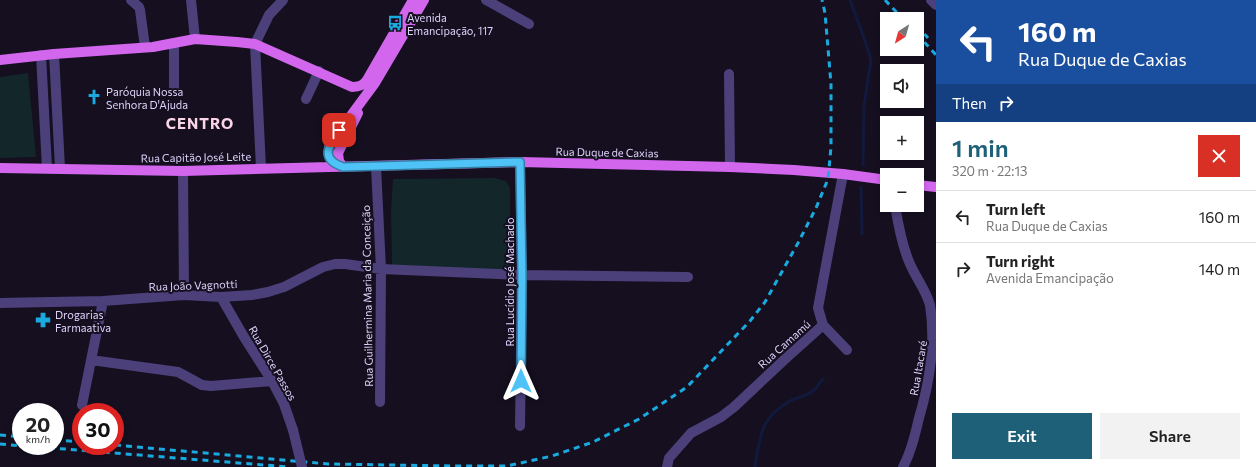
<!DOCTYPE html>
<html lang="en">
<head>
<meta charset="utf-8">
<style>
	:root { --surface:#fff; --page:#f2f2f2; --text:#222; --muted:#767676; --line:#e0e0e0; --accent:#1e6077 }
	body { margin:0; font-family:Commissioner,sans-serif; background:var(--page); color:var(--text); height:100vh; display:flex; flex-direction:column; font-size:15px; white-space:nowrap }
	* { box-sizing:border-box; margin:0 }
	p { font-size:13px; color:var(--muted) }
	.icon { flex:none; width:22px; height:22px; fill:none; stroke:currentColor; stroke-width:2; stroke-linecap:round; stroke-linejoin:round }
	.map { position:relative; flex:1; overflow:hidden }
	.panel { display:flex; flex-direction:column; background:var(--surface); width:320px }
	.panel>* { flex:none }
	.banner { background:#1a4fa0; color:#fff; overflow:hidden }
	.needle { width:26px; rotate:217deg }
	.controls { position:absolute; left:880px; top:12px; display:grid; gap:8px }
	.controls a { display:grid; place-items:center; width:44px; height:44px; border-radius:0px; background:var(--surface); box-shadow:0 2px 6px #0003; font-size:20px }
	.speed { position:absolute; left:12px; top:403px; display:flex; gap:8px; font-size:20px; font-weight:700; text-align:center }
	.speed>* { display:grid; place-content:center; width:52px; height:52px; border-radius:50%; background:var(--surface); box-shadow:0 2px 6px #0003; line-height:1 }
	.speed small { font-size:10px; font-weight:400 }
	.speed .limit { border:6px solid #d22; background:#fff; color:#111 }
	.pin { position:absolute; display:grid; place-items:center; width:34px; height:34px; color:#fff; margin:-17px; border-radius:8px; box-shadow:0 2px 6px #0006 }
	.me { position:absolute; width:44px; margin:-22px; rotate:0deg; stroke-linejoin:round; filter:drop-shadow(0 0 3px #0008) }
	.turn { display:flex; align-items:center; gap:14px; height:84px; padding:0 16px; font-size:18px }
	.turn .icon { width:52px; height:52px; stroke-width:2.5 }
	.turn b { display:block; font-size:28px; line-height:34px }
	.then { display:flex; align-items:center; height:38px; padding:0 16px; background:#0003; gap:8px; font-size:15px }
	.round { display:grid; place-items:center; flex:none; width:42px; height:42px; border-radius:0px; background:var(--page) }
	.summary { display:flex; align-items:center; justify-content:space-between; height:68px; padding:0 16px }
	h1 { font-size:24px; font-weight:600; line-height:30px; color:var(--accent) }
	.primary-button { display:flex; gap:8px; margin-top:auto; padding:8px 16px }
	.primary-button a { flex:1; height:46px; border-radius:0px; background:var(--accent); color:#fff; font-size:16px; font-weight:600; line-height:46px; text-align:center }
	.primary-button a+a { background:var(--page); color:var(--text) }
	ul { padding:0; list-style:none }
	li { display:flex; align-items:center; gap:12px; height:52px; padding:0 16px; border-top:1px solid var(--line) }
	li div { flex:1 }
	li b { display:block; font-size:15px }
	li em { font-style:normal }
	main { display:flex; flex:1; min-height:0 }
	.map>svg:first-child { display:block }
</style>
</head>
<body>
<main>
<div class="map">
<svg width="936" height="467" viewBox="0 0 936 467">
	<rect width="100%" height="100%" fill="#150f20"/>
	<path fill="#132629" d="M28,73L36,157L0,158V77Z
		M495,178L506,181L510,188V271L392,265L391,212L393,179Z"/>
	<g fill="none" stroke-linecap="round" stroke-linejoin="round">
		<path stroke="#111a3d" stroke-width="3" d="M850,0L864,38L871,60L864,106L863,165
			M861,187L862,234
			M755,467C760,436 760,418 790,401C797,397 807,396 813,391C817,388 820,382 823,379"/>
		<path stroke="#4c407a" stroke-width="10" d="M131,0L139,7L140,10L145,47
			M191,0L195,39
			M486,0L529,24
			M931,0L936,5
			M54,54L60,168
			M41,55L47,168
			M729,74L730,167
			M174,90V43
			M306,99L319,71
			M520,162L522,275L520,426
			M376,167L381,269L380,402
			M261,168L255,44L269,15L283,0
			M183,171L184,295
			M843,174L818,308L823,325L847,350
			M895,205C898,224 902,246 910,264C916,278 926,290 930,305C936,343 930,381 919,418C915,435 911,452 903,467
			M221,297L244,337L272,381L284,404L293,430
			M0,303L103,301L184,295L221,297L252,295L268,292L284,287L323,267L335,264H345L381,269L522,275L688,277
			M91,360L178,372L202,385L211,386L272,381
			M82,405L103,301
			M667,467L669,458L691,433L721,417L734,407L784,360L823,325"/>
		<path stroke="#d267ee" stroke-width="10" d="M0,60L54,54L153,47L195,39L237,42L255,44L352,87C360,87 363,85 367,80L413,0
			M341,167C330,162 326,155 330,144L375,83L424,0
			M343,167L339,161L338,153L358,113
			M0,168L183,171L520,162L730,167L794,170L843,174L887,180
			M917,185L936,187"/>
		<path stroke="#19abe0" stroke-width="3" stroke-dasharray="6 5" stroke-linecap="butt" d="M885,0L903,19
			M917,26L928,38
			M917,34L936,55
			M0,435L21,437
			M55,440L81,442
			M0,444L21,446
			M115,445L328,464L455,466H507L552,456L593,442L639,419L687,387L750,321L765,302L798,243L816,208L828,179L831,147V84L825,13L822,0
			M27,446L289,467"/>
		<path stroke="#4c407a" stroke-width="10" d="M293,430L302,467"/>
	</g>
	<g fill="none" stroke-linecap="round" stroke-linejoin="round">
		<g stroke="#337fa1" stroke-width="10">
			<path id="route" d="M339,130C329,145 319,159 343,167L520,162L522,275L521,381"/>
		</g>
		<use href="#route" stroke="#4fc3f7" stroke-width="7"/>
	</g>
	<defs>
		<g id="bus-bare" transform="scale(1.2)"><path d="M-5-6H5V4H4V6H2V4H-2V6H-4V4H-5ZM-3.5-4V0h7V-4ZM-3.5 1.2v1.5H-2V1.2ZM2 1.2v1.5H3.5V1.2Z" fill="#19abe0" stroke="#150f20" stroke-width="2.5" paint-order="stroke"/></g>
		<g id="church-bare" transform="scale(1.2)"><path d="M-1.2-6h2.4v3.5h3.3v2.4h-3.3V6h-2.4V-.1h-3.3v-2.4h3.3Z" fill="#19abe0" stroke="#150f20" stroke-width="2.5" paint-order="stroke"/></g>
		<g id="pharmacy-bare" transform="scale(1.2)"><path d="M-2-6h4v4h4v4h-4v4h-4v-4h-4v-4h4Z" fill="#19abe0" stroke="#150f20" stroke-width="2.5" paint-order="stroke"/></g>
	</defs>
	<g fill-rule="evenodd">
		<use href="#bus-bare" x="395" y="23"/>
		<use href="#church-bare" x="94" y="97"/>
		<use href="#pharmacy-bare" x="43" y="320"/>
	</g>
	<g text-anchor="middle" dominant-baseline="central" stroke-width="4" stroke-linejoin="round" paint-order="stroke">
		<g font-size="11" fill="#ded3fa" stroke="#150f20" text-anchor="start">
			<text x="407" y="17">Avenida<tspan x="407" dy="13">Emancipação, 117</tspan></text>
			<text x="106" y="91">Paróquia Nossa<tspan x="106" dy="13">Senhora D'Ajuda</tspan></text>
			<text x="55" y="314">Drogarias<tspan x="55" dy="13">Farmaativa</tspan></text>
		</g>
		<g font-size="11" fill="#ded3fa" stroke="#150f20">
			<text transform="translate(607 152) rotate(1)">Rua Duque de Caxias</text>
			<text transform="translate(196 157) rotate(-1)">Rua Capitão José Leite</text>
			<text transform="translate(509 282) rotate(-90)">Rua Lucídio José Machado</text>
			<text transform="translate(193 285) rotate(-2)">Rua João Vagnotti</text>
			<text transform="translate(367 296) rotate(-91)">Rua Guilhermina Maria da Conceição</text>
			<text transform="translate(784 344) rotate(-42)">Rua Camamú</text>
			<text transform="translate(273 363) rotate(60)">Rua Dirce Passos</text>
			<text transform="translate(918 368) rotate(-80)">Rua Itacaré</text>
		</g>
		<g font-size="15" font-weight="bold" letter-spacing="1" fill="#fad5e7" stroke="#150f20">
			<text x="200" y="123">CENTRO</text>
		</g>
	</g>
</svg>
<div class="controls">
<a><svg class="needle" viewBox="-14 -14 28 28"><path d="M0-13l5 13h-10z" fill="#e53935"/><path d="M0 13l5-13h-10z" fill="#767676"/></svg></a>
<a><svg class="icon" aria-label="sound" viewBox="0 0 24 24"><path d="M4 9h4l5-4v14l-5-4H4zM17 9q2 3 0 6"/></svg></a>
<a>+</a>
<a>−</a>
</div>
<div class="speed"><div>20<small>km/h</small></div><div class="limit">30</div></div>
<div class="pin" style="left:339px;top:130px;background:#d93025"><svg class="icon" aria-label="arrive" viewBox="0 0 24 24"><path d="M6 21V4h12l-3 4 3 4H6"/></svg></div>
<svg class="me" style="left:521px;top:381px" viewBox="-20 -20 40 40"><path d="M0-17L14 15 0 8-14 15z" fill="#4fc3f7" stroke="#fff" stroke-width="4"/></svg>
</div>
<section class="panel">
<div class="banner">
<div class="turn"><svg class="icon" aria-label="left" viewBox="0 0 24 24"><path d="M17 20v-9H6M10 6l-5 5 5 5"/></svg><div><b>160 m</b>Rua Duque de Caxias</div></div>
<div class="then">Then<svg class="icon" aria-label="right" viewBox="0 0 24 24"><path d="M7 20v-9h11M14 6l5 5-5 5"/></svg></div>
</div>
<div class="summary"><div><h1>1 min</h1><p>320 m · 22:13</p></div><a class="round" style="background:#d93025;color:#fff"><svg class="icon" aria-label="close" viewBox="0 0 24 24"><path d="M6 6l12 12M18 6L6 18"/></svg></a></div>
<ul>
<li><svg class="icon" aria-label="left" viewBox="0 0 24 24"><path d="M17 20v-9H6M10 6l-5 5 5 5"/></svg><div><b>Turn left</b><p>Rua Duque de Caxias</p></div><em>160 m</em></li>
<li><svg class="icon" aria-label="right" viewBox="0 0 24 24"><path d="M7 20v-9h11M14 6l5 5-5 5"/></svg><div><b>Turn right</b><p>Avenida Emancipação</p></div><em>140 m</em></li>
</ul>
<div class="primary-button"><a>Exit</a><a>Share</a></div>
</section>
</main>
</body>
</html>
